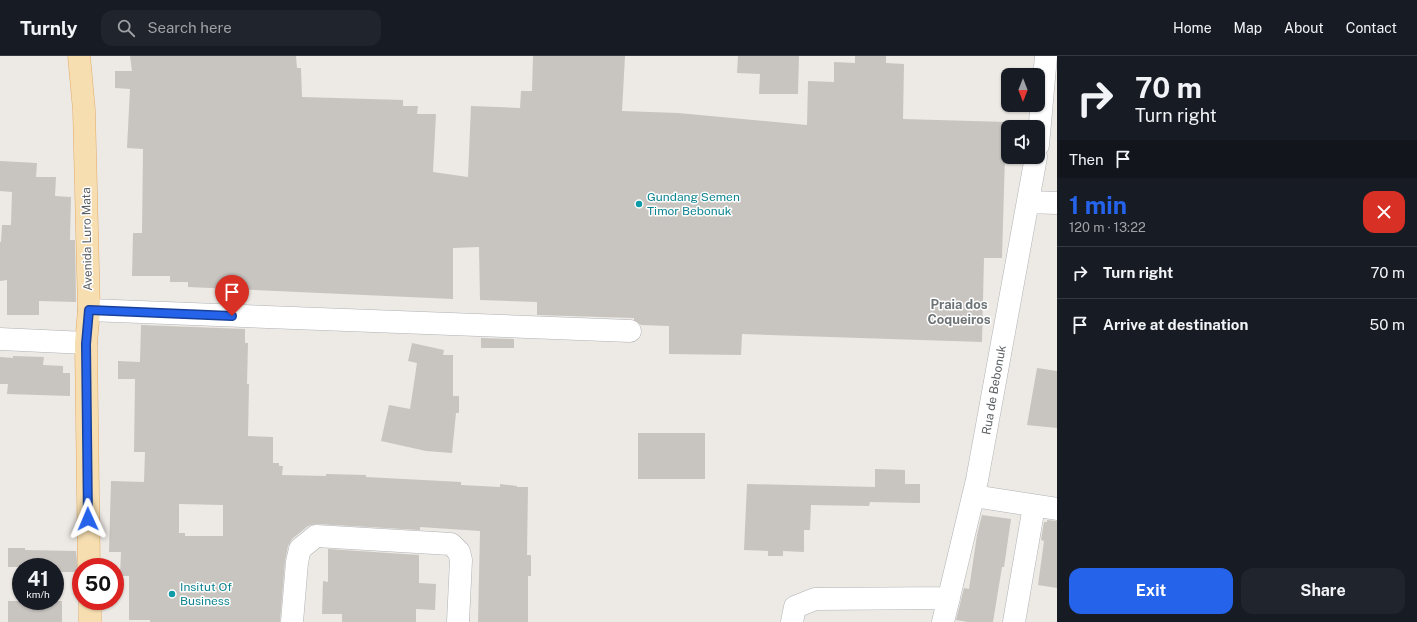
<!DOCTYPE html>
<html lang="en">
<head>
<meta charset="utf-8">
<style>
	:root { --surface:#171b24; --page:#20242c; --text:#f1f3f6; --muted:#9ea1a6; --line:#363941; --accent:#2563eb }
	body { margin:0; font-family:"Public Sans",sans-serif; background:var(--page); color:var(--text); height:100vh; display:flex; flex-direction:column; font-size:15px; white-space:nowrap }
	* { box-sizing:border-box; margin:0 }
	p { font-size:13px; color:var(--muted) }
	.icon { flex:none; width:22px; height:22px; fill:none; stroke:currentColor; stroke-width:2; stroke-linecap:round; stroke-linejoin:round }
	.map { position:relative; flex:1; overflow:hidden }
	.panel { display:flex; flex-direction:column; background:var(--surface); width:360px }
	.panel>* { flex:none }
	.banner { background:#171b24; color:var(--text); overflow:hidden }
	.needle { width:26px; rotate:180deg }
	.buttons { position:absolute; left:1001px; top:12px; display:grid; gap:8px }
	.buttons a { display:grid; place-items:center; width:44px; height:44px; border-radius:8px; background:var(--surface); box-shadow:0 1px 3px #0004; font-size:20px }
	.speed { position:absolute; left:12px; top:502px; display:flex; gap:8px; font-size:20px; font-weight:700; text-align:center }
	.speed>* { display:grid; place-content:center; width:52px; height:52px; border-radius:50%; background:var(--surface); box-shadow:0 1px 3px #0004; line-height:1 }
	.speed small { font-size:10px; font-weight:400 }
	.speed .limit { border:6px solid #d22; background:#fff; color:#111 }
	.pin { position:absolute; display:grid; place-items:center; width:34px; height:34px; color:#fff; margin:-41px -17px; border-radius:50% 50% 50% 0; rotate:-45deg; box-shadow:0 0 4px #0007 }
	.pin .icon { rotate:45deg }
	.me { position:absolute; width:44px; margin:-22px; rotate:359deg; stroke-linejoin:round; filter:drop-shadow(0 0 3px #0008) }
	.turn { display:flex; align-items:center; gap:14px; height:84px; padding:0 12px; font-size:18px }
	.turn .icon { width:52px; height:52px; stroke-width:2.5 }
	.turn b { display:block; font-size:28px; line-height:34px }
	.then { display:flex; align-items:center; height:38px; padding:0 12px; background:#0003; gap:8px; font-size:15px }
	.round { display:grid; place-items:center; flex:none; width:42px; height:42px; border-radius:12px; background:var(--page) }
	.head { display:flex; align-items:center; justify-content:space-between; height:68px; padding:0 12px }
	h1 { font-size:24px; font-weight:700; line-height:30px; color:var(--accent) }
	.primary-button { display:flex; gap:8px; margin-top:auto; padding:8px 12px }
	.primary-button a { flex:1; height:46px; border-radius:12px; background:var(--accent); color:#fff; font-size:16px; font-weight:700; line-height:46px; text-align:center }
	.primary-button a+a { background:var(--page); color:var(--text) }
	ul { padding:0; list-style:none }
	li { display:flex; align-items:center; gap:12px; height:52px; padding:0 12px; border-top:1px solid var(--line) }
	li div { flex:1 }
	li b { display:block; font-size:15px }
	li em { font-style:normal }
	header { display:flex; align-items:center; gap:24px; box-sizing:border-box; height:56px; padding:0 20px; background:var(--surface); border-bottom:1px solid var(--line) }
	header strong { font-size:19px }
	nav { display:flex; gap:22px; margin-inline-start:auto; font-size:14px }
	.search { width:280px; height:36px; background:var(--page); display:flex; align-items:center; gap:10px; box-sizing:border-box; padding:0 14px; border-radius:12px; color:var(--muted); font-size:15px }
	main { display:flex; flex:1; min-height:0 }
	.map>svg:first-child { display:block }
</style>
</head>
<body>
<header>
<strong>Turnly</strong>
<div class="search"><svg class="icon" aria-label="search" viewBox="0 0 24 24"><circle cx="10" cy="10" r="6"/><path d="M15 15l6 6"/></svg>Search here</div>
<nav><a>Home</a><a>Map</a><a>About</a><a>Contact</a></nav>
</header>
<main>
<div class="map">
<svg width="1057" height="566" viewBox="0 0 1057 566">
	<rect width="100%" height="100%" fill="#ede9e4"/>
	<path fill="#c8c4c0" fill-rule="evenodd" d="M130,0H296L297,12H301L302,41L403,44V50H418L417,58H436L433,116L468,121L471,50L520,52L521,35H532L533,0H625L622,55L678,57L807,69L808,25L834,26V6L855,7V0H886V7L904,8L903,63L1006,66L1002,202H984L982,286L742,278L741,299L669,298V270L641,269L634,264V262L537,259V246L480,244L479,191L453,192V243L188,231V226H170V220H132L133,177H142L143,93L127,92L130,33L115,32V15H132Z
		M738,0H799L798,38H759L760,18L737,17Z
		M0,105L37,107L36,121H56L55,140L71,141L70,184H75L76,246L39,245V259H7V224L0,225V186H1L2,169H11L12,136L0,135Z
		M141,269L245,273V287H248L247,328H249L248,380L273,381V407H279V410H283L282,419L326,420V418L366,419V421L461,426V429L500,431V428L517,430V431H528L527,499H531V520H528V566H478L480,475L420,471V474L317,468L308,470L292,483L288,490L285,505L280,566H150V564H129V520H120L121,496H109L111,425L144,426L145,396H134L135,323H118V305L140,306ZM179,448L223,449V480H185V477H179Z
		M481,282L514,283V292H481Z
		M412,287L444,294L443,299H453V340H459V357H456L452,397L426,395L381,385L389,349L410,353L417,307L408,305Z
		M13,300L44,301L43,309L63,310V317H70V340L7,338L8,328H0V301L13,302Z
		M1037,312L1057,315V372L1027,369Z
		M638,377H705V423H638Z
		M875,413L905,414V428H920V447L870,446L869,450L811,449L810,474H804V496L783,495V500H768V495L744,494L747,428L875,431Z
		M982,459L1011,463L1004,511H1002L993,566H968L956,564L964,532L969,533L977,479Z
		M1047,464L1057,465V532L1038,529L1044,485L1041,484L1044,466H1047Z
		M8,492H25V494L76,495L78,516H55V511H8Z
		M328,493L419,499V527L436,528L435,554L416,553V566H342V558H322L323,525L328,526Z
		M8,545H62V566H8Z"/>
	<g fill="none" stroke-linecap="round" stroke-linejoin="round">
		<g stroke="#afb2b5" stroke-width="23">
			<path id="minor" d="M1038,89L1046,0
				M1028,146L1057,147
				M89,254L630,275
				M0,283L86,287
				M974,440L1057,453
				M292,566L297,506L300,493L316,480L451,488L459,496L461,504L458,566
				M792,566L795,551L815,543L949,542
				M943,566L977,424L1036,101
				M1014,566L1034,450"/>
		</g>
		<g stroke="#e2aa68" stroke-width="23">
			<path id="major" d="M79,0L84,54L89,254L86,287L89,511
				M90,545V566"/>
		</g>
		<use href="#minor" stroke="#fff" stroke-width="22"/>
		<use href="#major" stroke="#f6deb0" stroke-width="22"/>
	</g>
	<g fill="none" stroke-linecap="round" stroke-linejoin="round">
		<g stroke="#184099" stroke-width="10">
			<path id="route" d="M88,463L86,288L89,254L232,260"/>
		</g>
		<use href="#route" stroke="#2563eb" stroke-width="7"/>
	</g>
	<g fill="#0f9aa8" stroke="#fff" stroke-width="1.5">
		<circle cx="639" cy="148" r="4"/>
		<circle cx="172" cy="538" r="4"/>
	</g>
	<g text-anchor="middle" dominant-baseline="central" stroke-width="3" stroke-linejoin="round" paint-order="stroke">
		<g font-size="12" fill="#0d838f" stroke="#fff" text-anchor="start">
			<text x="647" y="141">Gundang Semen<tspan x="647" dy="14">Timor Bebonuk</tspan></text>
			<text x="180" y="531">Insitut Of<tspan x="180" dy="14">Business</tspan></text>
		</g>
		<g font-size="12" fill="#5c6063" stroke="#fff">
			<text transform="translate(87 183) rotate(-91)">Avenida Luro Mata</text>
			<text transform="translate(994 334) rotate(-80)">Rua de Bebonuk</text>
		</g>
		<g font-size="13" font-weight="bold" fill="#6d7275" stroke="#fff">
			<text x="959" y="248">Praia dos<tspan x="959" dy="15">Coqueiros</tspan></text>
		</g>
	</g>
</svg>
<div class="buttons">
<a><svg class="needle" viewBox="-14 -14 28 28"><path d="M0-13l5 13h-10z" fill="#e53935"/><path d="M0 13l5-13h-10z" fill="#9ea1a6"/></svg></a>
<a><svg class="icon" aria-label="sound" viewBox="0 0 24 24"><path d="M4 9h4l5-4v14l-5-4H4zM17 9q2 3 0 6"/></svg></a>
</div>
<div class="speed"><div>41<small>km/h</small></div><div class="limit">50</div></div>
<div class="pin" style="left:232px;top:260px;background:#d93025"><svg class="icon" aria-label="arrive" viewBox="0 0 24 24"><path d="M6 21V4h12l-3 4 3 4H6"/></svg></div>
<svg class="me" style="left:88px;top:463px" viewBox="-20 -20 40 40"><path d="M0-17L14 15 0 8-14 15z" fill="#2563eb" stroke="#fff" stroke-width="4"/></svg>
</div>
<section class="panel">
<div class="banner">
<div class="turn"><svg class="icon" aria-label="right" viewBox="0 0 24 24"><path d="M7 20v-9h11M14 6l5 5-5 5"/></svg><div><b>70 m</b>Turn right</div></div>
<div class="then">Then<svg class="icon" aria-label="arrive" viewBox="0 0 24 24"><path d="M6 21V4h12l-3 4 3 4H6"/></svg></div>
</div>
<div class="head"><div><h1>1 min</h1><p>120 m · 13:22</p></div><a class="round" style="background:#d93025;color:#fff"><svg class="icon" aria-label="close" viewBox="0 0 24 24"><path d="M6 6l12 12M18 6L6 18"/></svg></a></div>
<ul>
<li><svg class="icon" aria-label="right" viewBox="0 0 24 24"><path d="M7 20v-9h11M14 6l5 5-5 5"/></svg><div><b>Turn right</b></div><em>70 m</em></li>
<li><svg class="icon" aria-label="arrive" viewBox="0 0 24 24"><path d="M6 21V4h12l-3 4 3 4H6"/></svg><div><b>Arrive at destination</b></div><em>50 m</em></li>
</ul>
<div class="primary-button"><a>Exit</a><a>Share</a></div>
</section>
</main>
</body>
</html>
